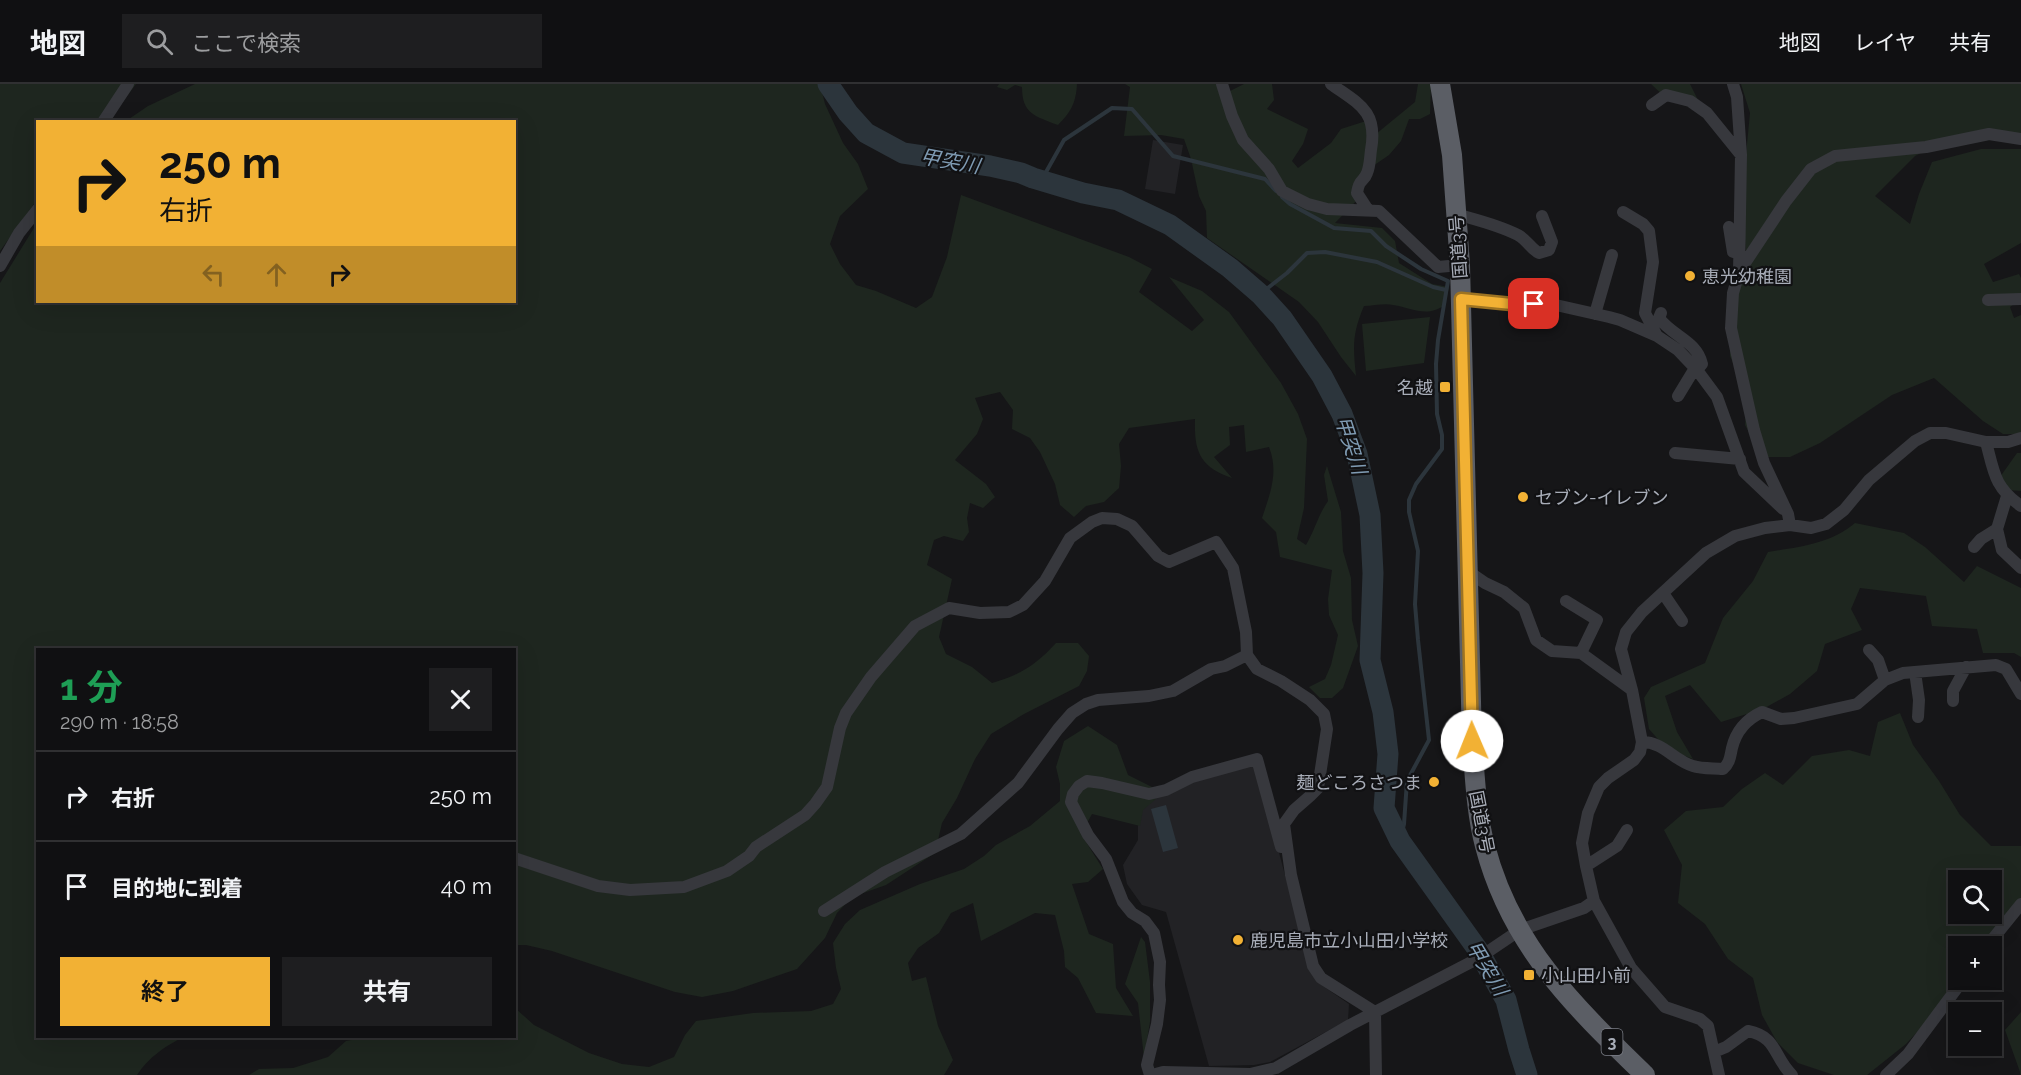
<!DOCTYPE html>
<html lang="ja">
<head>
<meta charset="utf-8">
<style>
	:root { --surface:#101012; --page:#1e1e20; --text:#f1f3f6; --muted:#9c9d9f; --line:#303032; --accent:#f2b134 }
	body { margin:0; font-family:Raleway,"Noto Sans JP",sans-serif; background:var(--page); color:var(--text); height:100vh; display:flex; flex-direction:column; font-size:22px; white-space:nowrap }
	* { box-sizing:border-box; margin:0 }
	p { font-size:20px; color:var(--muted) }
	.icon { flex:none; width:33px; height:33px; fill:none; stroke:currentColor; stroke-width:2; stroke-linecap:round; stroke-linejoin:round }
	.map { position:relative; flex:1; overflow:hidden }
	.panel { position:absolute; left:36px; top:564px; width:480px; height:390px; display:flex; flex-direction:column; background:var(--surface); border-radius:0px; box-shadow:0 6px 24px #0002,0 0 0 2px var(--line) }
	.panel>* { flex:none }
	.hud { position:absolute; left:36px; top:36px; width:480px; height:183px; border-radius:0px; box-shadow:0 6px 24px #0002,0 0 0 2px var(--line); background:#f2b134; color:#111; overflow:hidden }
	.tools { position:absolute; left:1948px; top:786px; display:grid; gap:12px }
	.tools a { display:grid; place-items:center; width:54px; height:54px; border-radius:0px; background:var(--surface); box-shadow:0 6px 24px #0002,0 0 0 2px var(--line); font-size:30px }
	.pin { position:absolute; display:grid; place-items:center; width:51px; height:51px; color:#fff; margin:-26px; border-radius:12px; box-shadow:0 3px 9px #0006 }
	.me { position:absolute; width:66px; margin:-33px; rotate:359deg; stroke-linejoin:round; filter:drop-shadow(0 0 4px #0008) }
	.turn { display:flex; align-items:center; gap:21px; height:126px; padding:0 24px; font-size:27px }
	.turn .icon { width:78px; height:78px; stroke-width:2.5 }
	.turn b { display:block; font-size:42px; line-height:51px }
	.lanes { display:flex; align-items:center; height:57px; padding:0 24px; background:#0003; justify-content:center; gap:30px; direction:ltr }
	.lanes .off { opacity:.35 }
	.round { display:grid; place-items:center; flex:none; width:63px; height:63px; border-radius:0px; background:var(--page) }
	.summary { display:flex; align-items:center; justify-content:space-between; height:102px; padding:0 24px }
	h1 { font-size:36px; font-weight:700; line-height:45px; color:#1e9e55 }
	.primary-button { display:flex; gap:12px; margin-top:auto; padding:12px 24px }
	.primary-button a { flex:1; height:69px; border-radius:0px; background:var(--accent); color:#111; font-size:24px; font-weight:700; line-height:69px; text-align:center }
	.primary-button a+a { background:var(--page); color:var(--text) }
	ul { padding:0; list-style:none }
	li { display:flex; align-items:center; gap:18px; height:90px; padding:0 24px; border-top:2px solid var(--line) }
	li div { flex:1 }
	li b { display:block; font-size:22px }
	li em { font-style:normal }
	header { display:flex; align-items:center; gap:36px; box-sizing:border-box; height:84px; padding:0 30px; background:var(--surface); border-bottom:2px solid var(--line) }
	header strong { font-size:28px }
	nav { display:flex; gap:33px; margin-inline-start:auto; font-size:21px }
	.search { width:420px; height:54px; background:var(--page); display:flex; align-items:center; gap:15px; box-sizing:border-box; padding:0 21px; border-radius:0px; color:var(--muted); font-size:22px }
	.map>svg:first-child { display:block }
</style>
</head>
<body>
<header>
<strong>地図</strong>
<div class="search"><svg class="icon" aria-label="search" viewBox="0 0 24 24"><circle cx="10" cy="10" r="6"/><path d="M15 15l6 6"/></svg>ここで検索</div>
<nav><a>地図</a><a>レイヤ</a><a>共有</a></nav>
</header>
<div class="map">
<svg width="2021" height="991" viewBox="0 0 2021 991">
	<rect width="100%" height="100%" fill="#161618"/>
	<path fill="#222225" d="M1153,56L1183,61L1175,110L1145,105Z
		M1255,678L1286,795L1317,898L1349,920L1348,936L1270,978L1254,981L1209,982L1166,828L1142,821L1127,800L1123,781L1138,756V714Z"/>
	<path fill="#1e261f" fill-rule="evenodd" d="M0,0H136L109,37L38,38L37,116L0,167Z
		M195,0H820L825,20L843,59L858,80L868,105L840,132L830,160L840,180L856,201L876,207L916,224L932,213L947,173L961,111L1129,173L1152,185L1139,208L1192,247L1204,236L1169,193L1202,207L1229,228L1281,299L1298,330L1307,355L1304,424L1297,455L1306,461C1315,446 1318,431 1328,417L1324,391L1327,382L1341,428L1343,467L1351,494L1352,536L1358,562L1343,604L1332,614H1320L1309,603L1325,595L1331,581L1338,551L1329,531L1328,515L1332,486L1280,473L1276,448L1262,434C1270,410 1279,388 1269,363L1246,368L1244,341L1229,343L1230,361L1214,373L1232,394C1200,383 1194,368 1195,335L1129,344L1119,360L1121,382L1119,404L1104,418L1086,422L1074,433L1060,421L1055,400L1040,368L1030,354L1012,345L1013,326L1000,308L975,314L983,335L977,350L955,376L986,400L995,413L983,424L970,419L967,434L969,448L963,457L944,452L934,456L927,481L952,495L939,553L946,570L972,583L992,599C1020,591 1036,581 1056,559H1078L1089,572L1087,587L1079,602L1024,630L991,650L975,675L957,714L942,739L935,769L886,801L852,813L837,829L825,854L797,885L733,907L702,913L675,908L552,867L526,861H515L514,566H38V952L184,953C166,961 148,974 137,991H0V199L37,139L38,218H514V38L126,37L148,22Z
		M999,0H1077C1076,19 1071,28 1058,41C1035,32 1022,30 1022,3L1015,1L1007,6L997,3Z
		M1125,0H1217L1219,9L1230,7L1244,0H1272L1274,16L1267,25L1308,45L1303,60L1292,77L1298,84L1331,59L1341,45L1366,37L1376,50L1415,18L1418,0H1431L1430,30L1420,35H1409L1401,57L1389,71L1373,82L1359,114L1335,139L1382,144L1395,157L1399,179L1432,200L1449,203L1445,221C1426,234 1413,224 1393,221C1384,219 1373,222 1364,222C1352,250 1353,263 1356,292L1341,273L1318,238L1299,218L1207,154L1206,127L1199,112L1191,75L1184,55L1161,51L1124,52L1130,3Z
		M1651,0H1690L1704,28L1668,16Z
		M1741,0H2021V53L1957,51L1915,72L1875,112L1910,140L1919,110L1932,78L1981,65H2021V159L1984,180L1993,198L2019,190L2021,194V215L2010,223L2014,234L2021,231V350H2003L1983,337L1934,294L1892,311L1820,359L1790,373H1762L1745,341L1747,313L1730,272V231L1747,184L1742,112L1750,29Z
		M1430,233L1424,279L1366,287L1362,240Z
		M2017,369H2021V407L2008,406L2000,393Z
		M1855,439L1904,449L1925,463L1964,498L1977,482L2021,504V573L2014,569H1983L1977,545L1932,542L1926,512L1860,504L1851,525L1862,546L1825,560L1817,587L1790,610L1763,625L1721,638L1690,601L1665,612L1677,648L1693,675L1677,669L1663,661L1649,645L1644,614L1651,603L1705,579L1723,534L1753,497L1768,468C1798,463 1831,460 1855,439Z
		M1900,629L1913,661L1939,697L1960,731L1991,762H2021V827L1986,862H1959V896L1934,930L1906,960L1867,991H1834L1798,979L1777,958L1762,931L1753,894L1728,875L1705,840L1678,819L1682,781L1664,746L1686,727L1723,723L1742,705L1765,689L1783,701L1812,672L1849,666L1870,672L1878,638ZM1959,796H1992V830H1959Z
		M1088,642L1117,661L1128,691L1152,703L1156,715L1143,726L1140,742L1092,730L1081,750L1103,785L1088,798L1072,800L1089,850L1113,860L1116,904L1133,932L1096,929L1078,894L1065,883L1064,867L1055,831L1035,829L981,857L973,819L951,829L939,849L918,864L908,879L912,897L926,893L938,942L953,976L944,991H249L259,985L293,984L328,973L346,957L368,953L514,952L515,924L534,941L589,969L622,980L649,983L674,973L685,951L696,937L753,929L811,927L833,920L841,905L836,884L833,859L845,840L860,826L920,800L964,785L984,772L996,761L1030,742L1060,717V700L1056,683L1064,657Z
		M1141,853L1145,858L1150,898V938L1144,974L1138,919L1125,900Z
		M2021,928V991H2020V988L2005,946Z"/>
	<path fill="#2c353c" d="M1166,721L1178,764L1163,768L1151,725Z"/>
	<g fill="none" stroke-linecap="round" stroke-linejoin="round">
		<path stroke="#2c353c" stroke-width="4" d="M1041,97L1064,56L1112,24L1132,25L1173,72L1265,95L1276,107
			M1282,113L1290,120L1334,144L1371,147L1386,162L1421,185L1448,197L1438,256L1436,280L1437,330L1442,351V365L1416,400L1409,416V428L1418,467L1415,520L1418,556L1429,656L1407,697L1404,740L1400,757
			M1260,210L1287,189L1307,169L1325,168L1377,178L1433,203L1446,206"/>
		<path stroke="#2c353c" stroke-width="21" d="M828,0L848,29L866,49L903,69L990,82L1021,89L1033,94L1083,109L1118,116L1170,141L1230,184L1260,210L1282,234L1322,292L1342,330L1357,370L1370,431L1373,489L1370,576L1383,628L1388,670L1384,724L1400,757L1478,866L1506,916L1519,966L1527,991"/>
		<path stroke="#37383d" stroke-width="12" d="M1222,0L1232,32L1243,56L1269,85L1282,107L1308,120L1327,125L1379,127L1438,183L1460,181
			M1331,0C1359,20 1378,27 1371,66C1370,73 1370,82 1367,89C1364,98 1359,94 1357,109L1368,126
			M1733,0L1737,13L1741,71L1739,189L1733,209L1731,244L1754,346L1764,379L1788,430L1790,441
			M1652,21L1666,11L1690,17L1707,29L1741,71
			M103,38L128,0
			M1623,128L1643,140L1649,147L1653,178L1645,229L1657,252
			M1456,130C1477,136 1499,141 1518,151C1527,156 1531,165 1539,169L1549,166L1552,158L1542,132
			M1729,143L1733,168
			M0,182L19,149L38,125
			M1739,188L1786,117L1811,85L1835,72L1926,63L1989,50L2021,55
			M1461,215L1522,221L1547,219L1609,233L1620,236L1657,252L1678,266L1697,286L1717,313L1744,388L1783,425
			M1988,216L2021,215
			M1661,229L1659,234C1672,252 1697,257 1702,280L1697,286
			M1595,230L1612,171
			M1678,312L1695,284
			M1986,358C1994,388 1994,403 2021,422
			M1675,369L1740,375
			M2007,412L1997,445L2002,466L2021,484
			M1974,463L1981,455L1997,445
			M1469,488L1485,499L1504,508L1524,524L1536,556L1552,567L1581,569L1632,606
			M1663,509L1682,537
			M1566,517L1597,536L1581,569
			M1869,566L1878,576L1885,596
			M1915,588L1919,616L1918,633
			M1953,617V607L1966,583
			M1642,658C1664,658 1673,676 1693,682C1702,685 1714,684 1723,685C1730,679 1730,673 1732,664C1736,647 1747,635 1762,628L1781,635L1794,634L1857,620L1885,596L1903,589L1996,581L2006,585L2021,610
			M514,774L598,802L630,806L684,803L727,787L749,772L756,763L805,731L815,720L827,703L840,644L846,629L871,593L915,542L949,524L980,529L1009,528L1023,521L1045,497L1070,454L1092,438L1102,434L1117,435L1132,442L1158,472L1169,478L1216,458L1233,484L1246,548L1247,571L1257,585L1281,597L1310,616L1324,630L1327,645L1318,704L1310,712L1294,726L1284,740L1291,791L1313,882L1321,894L1375,928
			M1586,782L1617,762L1627,746
			M824,827L885,788L961,750L1018,699L1058,645L1072,629L1086,620L1098,616L1149,612L1173,607L1211,585L1225,582L1247,571
			M1987,862L2021,820
			M1375,928L1376,991
			M1714,968L1726,963L1748,947C1778,953 1773,973 1792,991
			M1150,991L1147,981L1157,940L1160,916L1159,901L1160,878L1154,849L1145,837L1132,829L1123,818L1106,775L1088,751L1071,718L1073,710L1079,702L1087,697L1102,699L1149,710L1166,706L1192,693L1257,675L1281,763
			M1152,991L1163,988L1250,990L1276,984L1350,941L1477,875L1520,846L1584,824L1594,817
			M1719,991L1708,942L1700,935L1665,923L1631,884L1594,817L1586,782L1582,759L1588,729L1599,703L1608,694L1634,676L1640,668L1642,658L1632,606L1621,565L1626,548L1642,528L1706,469L1735,452L1765,444L1790,441L1811,444L1826,440L1844,426L1869,396L1915,357L1930,349H1946L1986,358H2008L2021,354
			M1886,991L1908,970L1963,896"/>
		<path stroke="#5b5e65" stroke-width="20" d="M1440,0L1452,71L1460,181L1472,657C1475,692 1476,728 1485,762C1511,862 1574,922 1645,991"/>
	</g>
	<g fill="none" stroke-linecap="round" stroke-linejoin="round">
		<g stroke="#9d7322" stroke-width="15">
			<path id="route" d="M1472,657L1461,215L1522,221L1534,220"/>
		</g>
		<use href="#route" stroke="#f2b134" stroke-width="10"/>
	</g>
	<g fill="#f2b134" stroke="#111113" stroke-width="2">
		<circle cx="1690" cy="192" r="6"/>
		<rect x="1439" y="297" width="12" height="12" rx="3"/>
		<circle cx="1523" cy="413" r="6"/>
		<circle cx="1434" cy="698" r="6"/>
		<circle cx="1238" cy="856" r="6"/>
		<rect x="1523" y="885" width="12" height="12" rx="3"/>
	</g>
	<g text-anchor="middle" dominant-baseline="central" stroke-width="4.5" stroke-linejoin="round" paint-order="stroke">
		<rect fill="#111113" stroke="#7b7e86" stroke-width="1.5" x="1601.5" y="945" width="21" height="26" rx="4.5"/>
		<g font-size="16" font-weight="bold" fill="#a8adb8">
			<text x="1612" y="958">3</text>
		</g>
		<g font-size="18" fill="#a8adb8" stroke="#111113">
			<text transform="translate(1458 163) rotate(-94)">国道3号</text>
			<text transform="translate(1482 738) rotate(79)">国道3号</text>
		</g>
		<g font-size="18" fill="#a8adb8" stroke="#111113" text-anchor="start">
			<text x="1702" y="192">恵光幼稚園</text>
			<text x="1433" y="303" text-anchor="end">名越</text>
			<text x="1535" y="413">セブン-イレブン</text>
			<text x="1422" y="698" text-anchor="end">麺どころさつま</text>
			<text x="1250" y="856">鹿児島市立小山田小学校</text>
			<text x="1541" y="891">小山田小前</text>
		</g>
		<g font-size="20" font-style="italic" fill="#7f9bb3" stroke="#111113">
			<text transform="translate(950 77) rotate(10)">甲突川</text>
			<text transform="translate(1351 361) rotate(72)">甲突川</text>
			<text transform="translate(1487 884) rotate(59)">甲突川</text>
		</g>
	</g>
</svg>
<div class="tools">
<a><svg class="icon" aria-label="search" viewBox="0 0 24 24"><circle cx="10" cy="10" r="6"/><path d="M15 15l6 6"/></svg></a>
<a>+</a>
<a>−</a>
</div>
<div class="pin" style="left:1534px;top:220px;background:#d93025"><svg class="icon" aria-label="arrive" viewBox="0 0 24 24"><path d="M6 21V4h12l-3 4 3 4H6"/></svg></div>
<svg class="me" style="left:1472px;top:657px" viewBox="-20 -20 40 40"><circle r="19" fill="#fff"/><path d="M0-13L10 11 0 6-10 11z" fill="#f2b134"/></svg>
<div class="hud">
<div class="turn"><svg class="icon" aria-label="right" viewBox="0 0 24 24"><path d="M7 20v-9h11M14 6l5 5-5 5"/></svg><div><b>250 m</b>右折</div></div>
<div class="lanes"><svg class="icon off" aria-label="left" viewBox="0 0 24 24"><path d="M17 20v-9H6M10 6l-5 5 5 5"/></svg><svg class="icon off" aria-label="ahead" viewBox="0 0 24 24"><path d="M12 20V5M6 11l6-6 6 6"/></svg><svg class="icon" aria-label="right" viewBox="0 0 24 24"><path d="M7 20v-9h11M14 6l5 5-5 5"/></svg></div>
</div>
<section class="panel">
<div class="summary"><div><h1>1 分</h1><p>290 m · 18:58</p></div><a class="round"><svg class="icon" aria-label="close" viewBox="0 0 24 24"><path d="M6 6l12 12M18 6L6 18"/></svg></a></div>
<ul>
<li><svg class="icon" aria-label="right" viewBox="0 0 24 24"><path d="M7 20v-9h11M14 6l5 5-5 5"/></svg><div><b>右折</b></div><em>250 m</em></li>
<li><svg class="icon" aria-label="arrive" viewBox="0 0 24 24"><path d="M6 21V4h12l-3 4 3 4H6"/></svg><div><b>目的地に到着</b></div><em>40 m</em></li>
</ul>
<div class="primary-button"><a>終了</a><a>共有</a></div>
</section>
</div>
</body>
</html>
